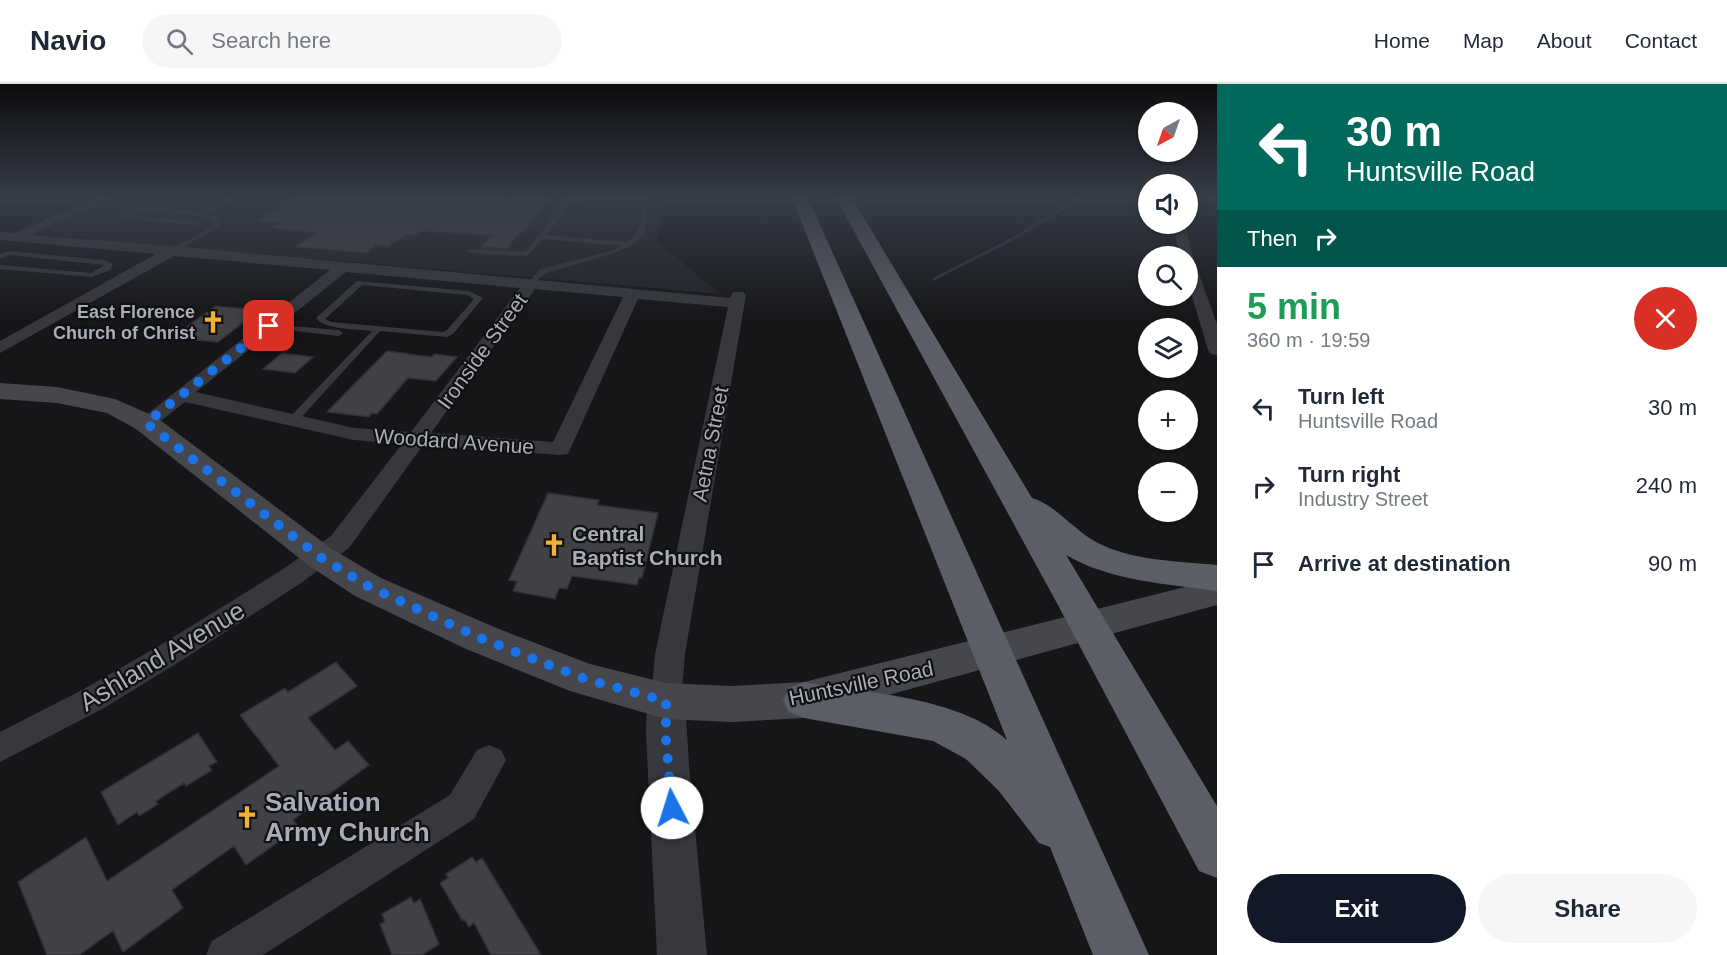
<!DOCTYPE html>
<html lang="en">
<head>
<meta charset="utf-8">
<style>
	:root { --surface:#fff; --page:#f6f6f7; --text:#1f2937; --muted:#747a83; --line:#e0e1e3; --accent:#111827 }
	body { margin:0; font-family:Arial,sans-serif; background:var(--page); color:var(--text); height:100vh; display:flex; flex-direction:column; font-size:22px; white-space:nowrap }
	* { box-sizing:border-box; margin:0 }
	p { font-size:20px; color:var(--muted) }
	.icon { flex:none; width:33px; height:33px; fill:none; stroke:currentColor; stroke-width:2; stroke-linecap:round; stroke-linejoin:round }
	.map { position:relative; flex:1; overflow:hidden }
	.side { display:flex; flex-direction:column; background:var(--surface); width:510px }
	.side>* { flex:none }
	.top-card { background:#00695c; color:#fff; overflow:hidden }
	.needle { width:39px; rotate:220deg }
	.tools { position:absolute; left:1138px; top:18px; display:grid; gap:12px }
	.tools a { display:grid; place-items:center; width:60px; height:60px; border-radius:50%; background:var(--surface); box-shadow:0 2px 4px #0004; font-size:30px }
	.pin { position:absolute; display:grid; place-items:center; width:51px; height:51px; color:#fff; margin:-26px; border-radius:12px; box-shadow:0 3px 9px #0006 }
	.me { position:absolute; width:66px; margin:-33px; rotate:355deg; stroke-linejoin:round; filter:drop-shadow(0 0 4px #0008) }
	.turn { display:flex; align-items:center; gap:21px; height:126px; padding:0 30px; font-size:27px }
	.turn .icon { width:78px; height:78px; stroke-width:2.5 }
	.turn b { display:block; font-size:42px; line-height:51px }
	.then { display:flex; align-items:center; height:57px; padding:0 30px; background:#0003; gap:12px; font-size:22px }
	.round { display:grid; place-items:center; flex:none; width:63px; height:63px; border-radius:32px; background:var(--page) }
	.head { display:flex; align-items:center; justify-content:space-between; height:102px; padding:0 30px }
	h1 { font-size:36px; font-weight:600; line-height:45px; color:#1e9e55 }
	.cta { display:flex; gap:12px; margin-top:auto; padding:12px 30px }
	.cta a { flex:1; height:69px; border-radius:36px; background:var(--accent); color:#fff; font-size:24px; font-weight:600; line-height:69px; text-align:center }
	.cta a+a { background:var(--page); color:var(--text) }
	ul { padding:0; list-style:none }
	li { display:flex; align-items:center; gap:18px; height:78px; padding:0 30px }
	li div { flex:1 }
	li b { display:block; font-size:22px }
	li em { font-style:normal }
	header { display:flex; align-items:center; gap:36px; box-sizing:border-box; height:84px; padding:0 30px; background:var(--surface); border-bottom:2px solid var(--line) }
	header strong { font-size:28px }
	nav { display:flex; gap:33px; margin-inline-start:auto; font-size:21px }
	.search { width:420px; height:54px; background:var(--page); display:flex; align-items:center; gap:15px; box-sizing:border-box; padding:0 21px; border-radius:33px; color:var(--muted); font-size:22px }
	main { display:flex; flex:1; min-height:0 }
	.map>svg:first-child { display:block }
</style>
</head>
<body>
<header>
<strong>Navio</strong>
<div class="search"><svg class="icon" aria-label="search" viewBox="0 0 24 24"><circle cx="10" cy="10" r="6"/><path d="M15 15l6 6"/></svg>Search here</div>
<nav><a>Home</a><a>Map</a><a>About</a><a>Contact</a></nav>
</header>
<main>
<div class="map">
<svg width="1217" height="871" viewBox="0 0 1217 871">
	<rect width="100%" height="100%" fill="#161618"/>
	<path fill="#222225" d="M115,114H664L657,157L720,210L33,150Z"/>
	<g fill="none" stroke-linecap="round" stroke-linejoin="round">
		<path stroke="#2c353c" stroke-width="3" d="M934,195L1018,152L1080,114"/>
	</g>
	<path fill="#404145" stroke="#303034" stroke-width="1.5" d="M294,114H550L523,149H519L507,165L481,163L491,152L421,147L416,151H407L388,163L376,161L367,169L295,163L315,149L270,144L278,139L256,137Z
		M216,222L260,226L218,258L171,254Z
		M387,267L431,273L435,270L457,273L436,297L408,294L377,330L372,329L369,333L327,328Z
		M282,269L313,273L295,289L263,285Z
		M548,409L599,416L597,421L658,429L642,494H639L637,501L572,492L567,505L559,504L555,515L513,507L517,497L509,496Z
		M336,578L357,602L308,634L335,666L348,657L369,681L293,736L299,743L246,781L234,762L172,806L183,824L123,868L113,847L79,871H47L18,798L86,753L107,797L279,682L240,631L285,604L288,608Z
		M198,649L217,678L209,682L212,686L186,702L184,699L156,717L158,720L139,732L137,728L118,741L101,708Z
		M472,773L476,778L482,774L541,871H491L474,839L469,843L464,835L462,836L440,799L448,794L446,790Z
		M411,813L414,819L420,815L439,860L422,871H392L380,840L385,838L382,830Z"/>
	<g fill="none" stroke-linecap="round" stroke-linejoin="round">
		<path fill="#37383d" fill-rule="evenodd" d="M225,114H233L206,130L220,134V140L214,146L174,168L171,166L172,165L210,144L215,136C194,130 150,123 131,132L197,137L200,139L197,141L123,135L121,134V132L132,126L85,121L88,119L200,128Z
			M564,114H650L644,149L637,158L615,169L546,189L531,202L527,200L540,185L611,167L621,162L543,155L527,172L470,169L467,167L470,165L525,168L560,126ZM644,116C641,130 642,151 627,158L546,151L566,126L569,118Z
			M9,167L104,176L113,180L110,186L92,193L0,185V181L91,189L105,181L10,171L0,175V170Z
			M357,197L469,207L483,214L453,250L447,253L380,247L296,339H288V335L372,247C357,245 324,246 316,234ZM362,201L467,211L474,215L447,246L443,248L331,238L325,235Z
			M266,240L339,246L343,249L339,252L269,244L265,242Z"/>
		<path fill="#37383d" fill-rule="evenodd" d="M95,114H111L31,151L174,162L730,214L733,208H743L746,211L685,570L681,617L677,626L666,630L655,626L651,617L655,570L728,223L638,215L568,370L560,371L423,361L349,464L298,501L179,578L104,624L0,678V648L82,606L159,562L280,487L331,452L402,360L354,356L185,318L153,343H139L136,339L330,186L174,172L0,269V257L156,170L0,156V148L14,149ZM346,188L520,204L411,348L354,344L196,308ZM535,205L623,213L553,358L431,349Z
			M1173,140H1185L1193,173L1217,240V271L1211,270L1208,266L1188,199V172H1180Z
			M489,661L501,666L506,676L474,735L263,871H206L212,857L450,711L477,666Z"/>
		<path fill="#37383d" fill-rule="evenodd" d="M666,601L680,606L685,617L689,681L707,871H657L646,649L647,617L652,606Z"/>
		<path fill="#45474d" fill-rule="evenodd" d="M1208,114H1217V119L1210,117Z
			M0,299L57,303L115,315L156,333L332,465L381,494L494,543L590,580L666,599L731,602L804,598L1217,495V521L804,634L731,638L666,635L570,607L466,565L355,512L308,481L136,345L107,329L57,319L0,315Z"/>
		<path fill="#5b5e65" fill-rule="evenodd" d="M792,114H808L1149,871H1093L1050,763L1039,759L998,706L966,675L933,657L804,634L789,628L783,616L789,604L804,598C866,609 960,613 1007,656Z
			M836,114H852L1032,414C1054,420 1074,446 1096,458C1131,477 1178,477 1217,481V507C1168,500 1110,497 1066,471L1217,722V794L1199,787L1059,523Z"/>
	</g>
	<linearGradient id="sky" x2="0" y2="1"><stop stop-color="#0c0c0d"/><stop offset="0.48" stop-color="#363c48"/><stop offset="1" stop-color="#363c48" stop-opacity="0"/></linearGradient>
	<rect width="1217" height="236" fill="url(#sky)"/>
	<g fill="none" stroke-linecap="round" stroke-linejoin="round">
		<path stroke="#1a73e8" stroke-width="10" stroke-dasharray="0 18" d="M269,242L146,339L320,473L368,502L480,554L585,595L666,617V656L672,724"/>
	</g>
	<defs>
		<g id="church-bare" transform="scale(1.8)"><path d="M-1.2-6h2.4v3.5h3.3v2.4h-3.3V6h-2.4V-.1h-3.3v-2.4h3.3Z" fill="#f2b134" stroke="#111113" stroke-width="2.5" paint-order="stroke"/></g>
	</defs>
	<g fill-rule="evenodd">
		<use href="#church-bare" x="213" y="238"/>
		<use href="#church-bare" x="554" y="461"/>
		<use href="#church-bare" x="247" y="733"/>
	</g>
	<g text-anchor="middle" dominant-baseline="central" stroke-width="4.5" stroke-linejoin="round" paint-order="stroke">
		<g font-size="18" font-weight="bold" fill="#a8adb8" stroke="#111113" text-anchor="end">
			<text x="195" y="228">East Florence<tspan x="195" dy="21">Church of Christ</tspan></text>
		</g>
		<g font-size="21" fill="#a8adb8" stroke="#111113">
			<text transform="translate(482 267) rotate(-54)">Ironside Street</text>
			<text transform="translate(454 357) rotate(4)">Woodard Avenue</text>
			<text transform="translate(710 360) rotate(-79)">Aetna Street</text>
			<text transform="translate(861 599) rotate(-12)">Huntsville Road</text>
		</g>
		<g font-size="21" font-weight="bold" fill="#a8adb8" stroke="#111113" text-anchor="start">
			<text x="572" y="449">Central<tspan x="572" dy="24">Baptist Church</tspan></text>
		</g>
		<g font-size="26" fill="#a8adb8" stroke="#111113">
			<text transform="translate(162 572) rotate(-31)">Ashland Avenue</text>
		</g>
		<g font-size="26" font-weight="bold" fill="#a8adb8" stroke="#111113" text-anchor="start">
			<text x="265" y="718">Salvation<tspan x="265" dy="30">Army Church</tspan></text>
		</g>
	</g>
</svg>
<div class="tools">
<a><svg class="needle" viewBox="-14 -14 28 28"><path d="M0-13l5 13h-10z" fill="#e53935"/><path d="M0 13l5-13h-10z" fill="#747a83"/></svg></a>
<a><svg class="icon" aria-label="sound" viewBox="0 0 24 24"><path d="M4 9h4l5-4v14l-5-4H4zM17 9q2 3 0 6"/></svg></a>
<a><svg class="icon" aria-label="search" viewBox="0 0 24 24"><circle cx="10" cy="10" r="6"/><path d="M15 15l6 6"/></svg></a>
<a><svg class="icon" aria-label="layers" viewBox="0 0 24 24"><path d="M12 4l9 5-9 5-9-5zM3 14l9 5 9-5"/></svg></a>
<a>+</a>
<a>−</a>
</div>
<div class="pin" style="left:269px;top:242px;background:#d93025"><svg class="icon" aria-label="arrive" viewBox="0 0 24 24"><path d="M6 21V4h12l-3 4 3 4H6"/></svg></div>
<svg class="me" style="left:672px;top:724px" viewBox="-20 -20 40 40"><circle r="19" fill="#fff"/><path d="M0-13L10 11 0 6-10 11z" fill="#1a73e8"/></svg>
</div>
<section class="side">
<div class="top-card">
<div class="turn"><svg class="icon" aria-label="left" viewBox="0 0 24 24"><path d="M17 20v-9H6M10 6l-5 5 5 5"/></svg><div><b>30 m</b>Huntsville Road</div></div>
<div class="then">Then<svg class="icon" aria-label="right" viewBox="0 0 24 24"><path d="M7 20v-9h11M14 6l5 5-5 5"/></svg></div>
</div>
<div class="head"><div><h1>5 min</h1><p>360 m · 19:59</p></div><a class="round" style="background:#d93025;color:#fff"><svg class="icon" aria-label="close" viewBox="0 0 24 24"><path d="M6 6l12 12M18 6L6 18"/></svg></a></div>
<ul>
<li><svg class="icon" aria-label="left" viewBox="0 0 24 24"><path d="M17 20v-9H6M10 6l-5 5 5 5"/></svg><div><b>Turn left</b><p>Huntsville Road</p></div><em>30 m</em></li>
<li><svg class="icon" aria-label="right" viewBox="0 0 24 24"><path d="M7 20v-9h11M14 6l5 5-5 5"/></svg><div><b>Turn right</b><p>Industry Street</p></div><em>240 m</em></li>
<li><svg class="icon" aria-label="arrive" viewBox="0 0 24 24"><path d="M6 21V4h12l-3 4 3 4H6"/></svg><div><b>Arrive at destination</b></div><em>90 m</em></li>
</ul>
<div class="cta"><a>Exit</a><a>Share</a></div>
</section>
</main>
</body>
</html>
